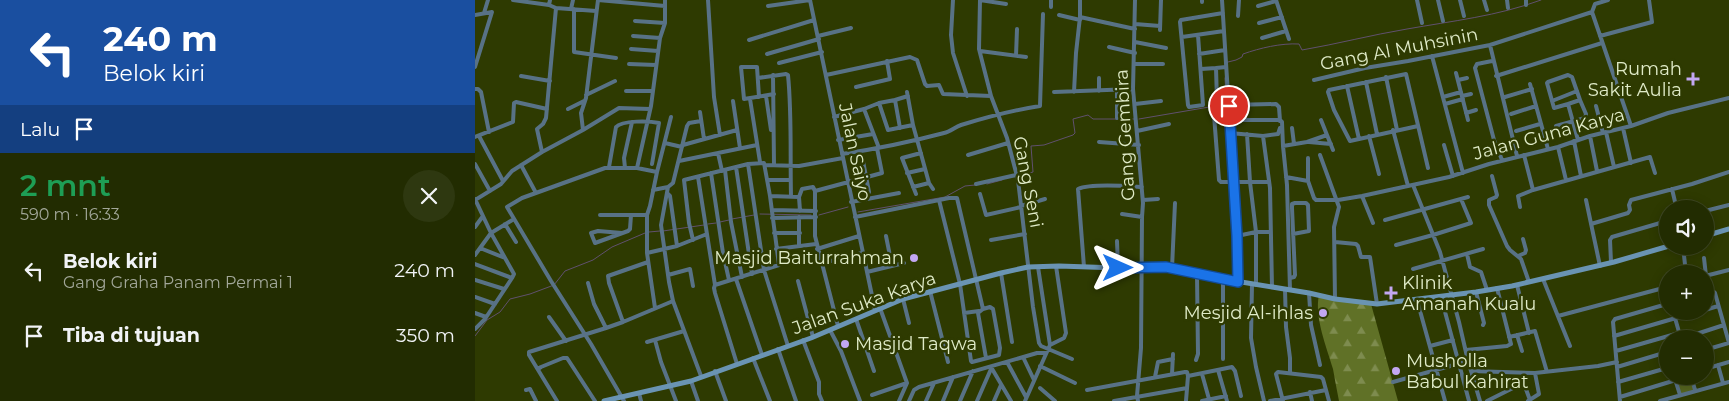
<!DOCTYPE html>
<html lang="id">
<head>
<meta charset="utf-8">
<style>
	:root { --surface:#222c01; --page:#2e3810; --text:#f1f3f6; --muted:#a2a799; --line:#3f4823 }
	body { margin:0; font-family:Montserrat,sans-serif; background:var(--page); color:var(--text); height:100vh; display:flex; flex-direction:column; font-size:19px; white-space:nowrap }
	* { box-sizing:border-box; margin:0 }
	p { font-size:16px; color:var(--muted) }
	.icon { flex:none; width:28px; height:28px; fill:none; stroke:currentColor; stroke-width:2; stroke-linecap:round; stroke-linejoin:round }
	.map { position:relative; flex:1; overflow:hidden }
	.drawer { display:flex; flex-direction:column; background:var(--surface); width:475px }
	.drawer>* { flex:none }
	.hud { background:#1a4fa0; color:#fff; overflow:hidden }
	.buttons { position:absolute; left:1184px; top:200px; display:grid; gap:10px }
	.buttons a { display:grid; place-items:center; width:55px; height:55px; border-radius:50%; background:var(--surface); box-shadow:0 2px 12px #0003,0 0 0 1px var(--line); font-size:25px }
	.pin { position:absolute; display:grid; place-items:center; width:42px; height:42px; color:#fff; margin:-21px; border:2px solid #fff; border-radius:50%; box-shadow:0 1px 5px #0007 }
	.me { position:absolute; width:55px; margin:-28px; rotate:90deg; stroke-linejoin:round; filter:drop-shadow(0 0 4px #0008) }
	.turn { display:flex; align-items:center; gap:18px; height:105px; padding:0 20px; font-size:22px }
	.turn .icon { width:65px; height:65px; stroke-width:2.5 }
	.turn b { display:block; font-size:35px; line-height:42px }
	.then { display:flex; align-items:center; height:48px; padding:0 20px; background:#0003; gap:10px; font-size:19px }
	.round { display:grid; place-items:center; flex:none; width:52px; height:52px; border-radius:26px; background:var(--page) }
	.headline { display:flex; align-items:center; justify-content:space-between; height:85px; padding:0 20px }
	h1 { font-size:30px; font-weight:600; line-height:38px; color:#1e9e55 }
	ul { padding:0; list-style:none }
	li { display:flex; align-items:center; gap:15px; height:65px; padding:0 20px }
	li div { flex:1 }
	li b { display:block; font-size:19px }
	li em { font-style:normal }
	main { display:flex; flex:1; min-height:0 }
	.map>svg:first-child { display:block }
</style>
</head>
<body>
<main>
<section class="drawer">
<div class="hud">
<div class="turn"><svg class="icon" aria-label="left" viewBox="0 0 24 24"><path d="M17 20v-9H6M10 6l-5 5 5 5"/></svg><div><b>240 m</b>Belok kiri</div></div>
<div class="then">Lalu<svg class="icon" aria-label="arrive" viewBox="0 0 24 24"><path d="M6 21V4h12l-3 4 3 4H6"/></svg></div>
</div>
<div class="headline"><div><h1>2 mnt</h1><p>590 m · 16:33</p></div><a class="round"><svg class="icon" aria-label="close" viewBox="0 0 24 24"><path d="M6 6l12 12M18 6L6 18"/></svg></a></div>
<ul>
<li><svg class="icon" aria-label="left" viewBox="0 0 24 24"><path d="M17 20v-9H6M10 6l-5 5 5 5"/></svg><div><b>Belok kiri</b><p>Gang Graha Panam Permai 1</p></div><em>240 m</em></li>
<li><svg class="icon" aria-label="arrive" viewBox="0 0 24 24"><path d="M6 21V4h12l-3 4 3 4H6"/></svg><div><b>Tiba di tujuan</b></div><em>350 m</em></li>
</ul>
</section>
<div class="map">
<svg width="1254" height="401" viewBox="0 0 1254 401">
	<defs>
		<pattern id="forest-firs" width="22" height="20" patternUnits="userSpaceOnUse" patternTransform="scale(1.25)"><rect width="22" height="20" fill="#607127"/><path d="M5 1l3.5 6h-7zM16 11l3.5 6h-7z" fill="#7e8c4f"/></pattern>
	</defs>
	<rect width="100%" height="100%" fill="#2e3a01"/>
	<path fill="url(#forest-firs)" d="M844,295L896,304L923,401H864C862,391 860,380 858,369C852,348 839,317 844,295Z"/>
	<path fill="#55651f" d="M1199,376H1216L1220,390L1205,395Z"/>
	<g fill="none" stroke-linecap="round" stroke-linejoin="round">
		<path stroke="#60506e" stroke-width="1" d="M753,62L761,60L767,57L768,54C785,48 806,43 824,44L827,50C862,44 896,35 932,29C977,21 1023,16 1066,0
			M664,119L746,105L751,94L750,78
			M544,176L558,172L556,146L569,145L598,135L600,133L598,119L613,115L618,119H659
			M512,184L527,180
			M383,212L470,197L490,186L500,185
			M285,214L336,215
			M344,215L373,207
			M257,219L279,215
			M245,222L254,220
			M233,224L241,223
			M188,231L229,225
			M174,232L185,231
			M0,336L12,320L25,312L35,299L55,294L79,285L90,271L118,260L137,247L170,233"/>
		<path stroke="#587286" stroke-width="4" d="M38,0L74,5
			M75,0L74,5L81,8L121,11
			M123,0L190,6
			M233,0L239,97L245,135
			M335,0L400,310
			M478,0L476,35L478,53L492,96
			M605,0V17L660,29
			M660,0L658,89L668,203L667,217L666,348L662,396L663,401
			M747,0L762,236L763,282
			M801,0L814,39
			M942,0L947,23
			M963,0L968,21
			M985,0L989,16
			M1009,0L1012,10
			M1032,0L1033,8
			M1051,0V5
			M1133,0L1120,4L1117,12L1156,126
			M727,2V0
			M531,4L505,0L504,49L516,96L532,138L543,180L558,307L564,343L566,346L597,359
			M293,6L335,0
			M783,6L801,1
			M576,7V0
			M96,9L98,0
			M99,9V52L141,58
			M9,13L13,0
			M0,15L17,12L0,67
			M584,15L605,20
			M763,16L764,0
			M160,21L190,23
			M784,23L807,17
			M660,24L685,26
			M685,30L686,0
			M723,35L728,105L714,107L713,105L705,22L706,20L748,13
			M158,36L185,38
			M343,36L376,28
			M1125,36L1177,22L1174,0
			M707,37L749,31
			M787,38L811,31
			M274,40L339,20
			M660,42L691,48
			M1015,45L1042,156
			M634,47L660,53
			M156,49L183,51
			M505,51L551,57
			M292,54L344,39
			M724,54L750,50
			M541,56L542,29
			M957,56L988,173
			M1017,61L1002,64L1000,68L1019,140L1027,160
			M304,63L347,52
			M154,64L181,65
			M659,64H688
			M726,69L741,68
			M981,73L993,120
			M298,75L299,165
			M351,75L435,57L442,60L450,84L452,86L464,85L468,94L516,96
			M46,76L75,81
			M1021,76L1127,43
			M911,77L922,130
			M283,78L311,74L313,75C317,115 315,156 316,196
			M624,78V91
			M839,80L890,68L933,61L1015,45L1117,12
			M983,80L992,78
			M891,82L902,134
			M1055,84L1073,149
			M872,86L884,139
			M381,87L415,79L412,61
			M0,89H3L6,92L14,132
			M151,91H178
			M432,92L438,125L454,183L458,189
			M579,92L658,89
			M599,92L601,53L605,17
			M111,95L140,81
			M291,96L296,130
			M987,96L996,94
			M284,97L282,67H266L269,99L299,94
			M968,97L986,92
			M1030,97L1057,89
			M275,99L285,162
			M258,101L265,148
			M742,101L741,68L751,67
			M1077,101L1102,91
			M404,103L413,130L438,125
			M660,104L686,101
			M970,104L988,99
			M1093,104L1079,108L1072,83L1073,82L1093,75L1097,77L1105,100L1093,104L1103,140
			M754,105L801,104L804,107L805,121
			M1121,106L1128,133
			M93,109L109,101
			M755,111L739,115L744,180L746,182H794
			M225,112L229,139
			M991,113L1001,110
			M1036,114L1061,106
			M359,117L389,109
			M642,118V90
			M755,120H805L807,122L808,146L812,185L815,290
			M846,120L858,150
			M943,126L875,141L859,110L853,92L854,90L931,74L953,168
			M1081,126L1110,118L1111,114L1105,100
			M425,128L420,100L433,96
			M817,128L819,144
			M1148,128L1156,163
			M108,130L106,113L111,98L123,0
			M918,130L933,186
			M662,131L694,124
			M1041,131L1065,124
			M1131,132L1139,167
			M755,133L788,136L803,134L805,128
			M772,134L775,182L781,232V285
			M4,136L28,181
			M788,136L795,188L797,287
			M894,136L904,174
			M1115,136L1122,171
			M0,137L38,122L39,103L41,102L72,109
			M363,140L398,134
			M1099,141L1106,176
			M624,142L664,145
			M834,142L856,144
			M190,143L207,147
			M208,145L262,130
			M969,145L978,176
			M808,146L832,142L852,135
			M1083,147L1091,180
			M404,148L389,109L404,103L420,100
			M67,152L62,129L68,124L71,118L81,8
			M243,153L247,171
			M367,154C401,149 435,142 469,133C475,132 480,127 486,125C512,117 539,110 565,106L568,14
			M493,155L533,143
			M845,155L864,207L859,227L860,299
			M387,156L394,192
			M833,158V181L839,198L841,200H863L887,196L974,177L1014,164L1083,147L1115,136L1156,126L1193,113L1254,98
			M204,161L282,145
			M0,164L15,191
			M273,164L289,270L313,346
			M46,165L61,193
			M290,165L324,166L368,158
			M134,167L141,127C147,120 175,121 184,123L177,164
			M261,167L277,274
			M150,168L149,158L157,122
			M162,168L176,106L185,38L190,23V0
			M250,170L256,222L267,277
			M236,173L248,253L254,280
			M432,173L450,169
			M1017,176L1022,195L1021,197L1014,200V205L1032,246L1035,250L1046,259L1054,282
			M811,177L833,181
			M292,180H315
			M501,184L541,175
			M938,185L965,252L984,322L993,361L1005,401
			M193,187L186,225L194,282L198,301L226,376
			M438,187L454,183
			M1197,189L1201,206
			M178,190L193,187L198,183L212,126L214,123L226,121
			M1058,190L1175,157L1180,173
			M340,191V236L363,326
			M340,191L407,173L402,148
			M192,193L195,196L202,246
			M441,194L427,158L446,153
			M505,194L511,215L546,207
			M295,196L324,197L325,211
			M887,196L898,223
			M324,197L327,189L338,187L340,191
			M0,199L16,233L39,274L37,278L0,264
			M0,200L26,184L37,171L67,152L108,130L144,108L175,109
			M668,200L683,199
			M1111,200L1125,266
			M376,202L424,193
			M546,206L570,199
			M1045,207L1043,196L1058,190L1049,155
			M297,210L341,211
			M1230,211L1254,205
			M647,214L667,217
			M125,215H172
			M324,217V245
			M380,217L474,198H482L508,309L515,307L518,309L525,348L524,355L497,362L496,361L485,284L464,200
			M297,218L341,217
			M910,220L993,197
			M30,224L41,242
			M1116,224L1153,213L1155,210L1154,205L1156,200L1217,184L1254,172
			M0,227L8,216
			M147,233L123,231L116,233L120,243L153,231L155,229L156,215
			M299,233H325
			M411,236L417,266
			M762,236L781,232H796
			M218,240L214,223L209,180L273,164L289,163L295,196L304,265L240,285L223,177
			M516,240L550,234
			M642,241L643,268
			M860,242L881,244L883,246L886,257H895L902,304
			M921,245L958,235L996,223L986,199
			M1208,246L1211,274
			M5,248L30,258
			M301,249L341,244
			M342,249L384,236
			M172,253L202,246L232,234
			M992,254L995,267L1006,272L1012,290
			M0,255L16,233L39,219
			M1043,256L1050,253L1051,250L1048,239
			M1229,258L1231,276
			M1136,262L1135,240L1137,237L1192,221
			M348,263L387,253
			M609,267L603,189C616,183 651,186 667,187
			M697,268L700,203
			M938,269L1008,249
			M392,272L429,263
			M526,273L537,342
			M193,275L215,269L218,286
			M1230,276L1254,270
			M815,278L819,277L820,275L817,208V204L820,203H831L833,205L834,231L818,234
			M261,279L287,355
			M1068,279L1095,346
			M0,280L29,289
			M323,281L338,337
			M777,284L776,338L781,367L789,401
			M240,285L239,288L240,293L262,364
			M1042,285L1054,333
			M810,289L811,327L815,358V373
			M455,291L473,362
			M1001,292L1009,323L1008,325
			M834,293L836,325L845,365
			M1230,294L1239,292L1240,293L1254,343
			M0,297L20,304
			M966,297L994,401
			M428,299L434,323
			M942,300L970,401
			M180,308L172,253V215L175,206L182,172L196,117
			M405,308L432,383L424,401
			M508,309L503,313L511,358
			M1230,310L1243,306
			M1198,311L1206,339L1249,325
			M0,313L11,317
			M489,313L504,311
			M1083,316L1192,287
			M74,317L91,341
			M381,319L399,371
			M148,322L198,301
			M131,328L148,322L134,283L133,276L173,262
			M0,329L10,319L37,278
			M355,330L366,351L385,401
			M1042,335L1047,351
			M1139,336L1225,311
			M1034,337L1060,331L1072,372
			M180,340L186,362L201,401
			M328,340L344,382V394L347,401
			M172,342L209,331
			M575,345L589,338L591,333L581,266
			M955,346L978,340
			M303,349L321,401
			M991,350L1032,346L1036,344L1022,288
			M1230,350L1254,343
			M1141,351L1204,333
			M548,357L559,380
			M278,358L295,401
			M748,359V279
			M721,360L723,354L722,274
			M532,362L551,397
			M1243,365L1248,383
			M565,366L600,383
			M516,367L536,401
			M1142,367L1192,352
			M63,369L66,367L88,358H92L120,401
			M1230,369L1254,362
			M743,370L752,401
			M240,371L251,401
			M996,371L1060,373L1123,366L1142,362
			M697,374L698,354
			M727,374L734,399
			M1199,376L1205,395
			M1216,376L1220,390
			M680,377L683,362L698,359
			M216,381L223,401
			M918,382L993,361
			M1143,382L1192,368
			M565,388L580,401
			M51,390L55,389L61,401
			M612,390L710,372H712L713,376
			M835,392L837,401
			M164,393L166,401
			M397,395L432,383
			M1145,397L1201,380
			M82,401L54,355V352L131,328L119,304L113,283
			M149,401L116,344L76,281L32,207L47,198L130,168H162L182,172
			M434,401L439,390L444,387L562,353H570
			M451,401L459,383
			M468,401L478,377
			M485,401L498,371
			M502,401L516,369
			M519,401L526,385
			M550,401L575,345L563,267
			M639,401L712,388
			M711,401L713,376L757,367L760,371L766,396
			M727,401L751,396
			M795,401L851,390
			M808,401L801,374L803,372L846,377L848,379L854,401
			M1012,401L1046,384H1049L1055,400
			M1053,401L1064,394L1060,373
			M1145,401L1138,322L1140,319L1192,304
			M1185,401L1254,382"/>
		<path stroke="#6a94b3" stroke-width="5" d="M1230,236L1254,229
			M129,401L216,381L336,338L428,299L526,273L553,267L584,266L643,268L691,267L748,279L834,293L860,299L902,304L1001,292L1037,286L1139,262L1194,246"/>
	</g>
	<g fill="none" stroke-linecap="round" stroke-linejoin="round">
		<g stroke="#114b97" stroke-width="12">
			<path id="route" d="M643,268L691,267L763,282L762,236L754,106"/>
		</g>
		<use href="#route" stroke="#1a73e8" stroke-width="9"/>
	</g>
	<g fill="#c3a7f2" stroke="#2e3a01" stroke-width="2">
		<path d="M1215.5 71.5h5v5h5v5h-5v5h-5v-5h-5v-5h5z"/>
		<circle cx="439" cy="258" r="5"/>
		<path d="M913.5 285.5h5v5h5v5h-5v5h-5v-5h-5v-5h5z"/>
		<circle cx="848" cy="313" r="5"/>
		<circle cx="370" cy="344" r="5"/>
		<circle cx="921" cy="371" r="5"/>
	</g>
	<g text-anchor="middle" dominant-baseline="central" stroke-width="5" stroke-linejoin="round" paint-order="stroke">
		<g font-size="18" fill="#e0ebc8" stroke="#2e3a01">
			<text transform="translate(924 49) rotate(-11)">Gang Al Muhsinin</text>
			<text transform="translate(1074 134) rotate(-15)">Jalan Guna Karya</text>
			<text transform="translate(650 135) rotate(-93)">Gang Gembira</text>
			<text transform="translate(380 152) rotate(78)">Jalan Saiyo</text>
			<text transform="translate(553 182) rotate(79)">Gang Seni</text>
			<text transform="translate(389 303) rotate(-20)">Jalan Suka Karya</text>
		</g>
		<g font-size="18" fill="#e0ebc8" stroke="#2e3a01" text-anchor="end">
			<text x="1207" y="69">Rumah<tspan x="1207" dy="21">Sakit Aulia</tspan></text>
			<text x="429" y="258">Masjid Baiturrahman</text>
			<text x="927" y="283" text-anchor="start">Klinik<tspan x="927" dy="21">Amanah Kualu</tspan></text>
			<text x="838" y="313">Mesjid Al-ihlas</text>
			<text x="380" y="344" text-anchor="start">Masjid Taqwa</text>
			<text x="931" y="361" text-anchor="start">Musholla<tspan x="931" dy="21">Babul Kahirat</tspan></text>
		</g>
	</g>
</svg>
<div class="buttons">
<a><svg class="icon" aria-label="sound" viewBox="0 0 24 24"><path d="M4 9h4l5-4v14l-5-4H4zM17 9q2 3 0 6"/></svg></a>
<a>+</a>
<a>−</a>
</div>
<div class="pin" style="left:754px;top:106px;background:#d93025"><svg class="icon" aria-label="arrive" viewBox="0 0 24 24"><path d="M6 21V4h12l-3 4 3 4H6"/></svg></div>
<svg class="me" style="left:643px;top:268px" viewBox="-20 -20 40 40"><path d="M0-17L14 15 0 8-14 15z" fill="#1a73e8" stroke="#fff" stroke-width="4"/></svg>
</div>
</main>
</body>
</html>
